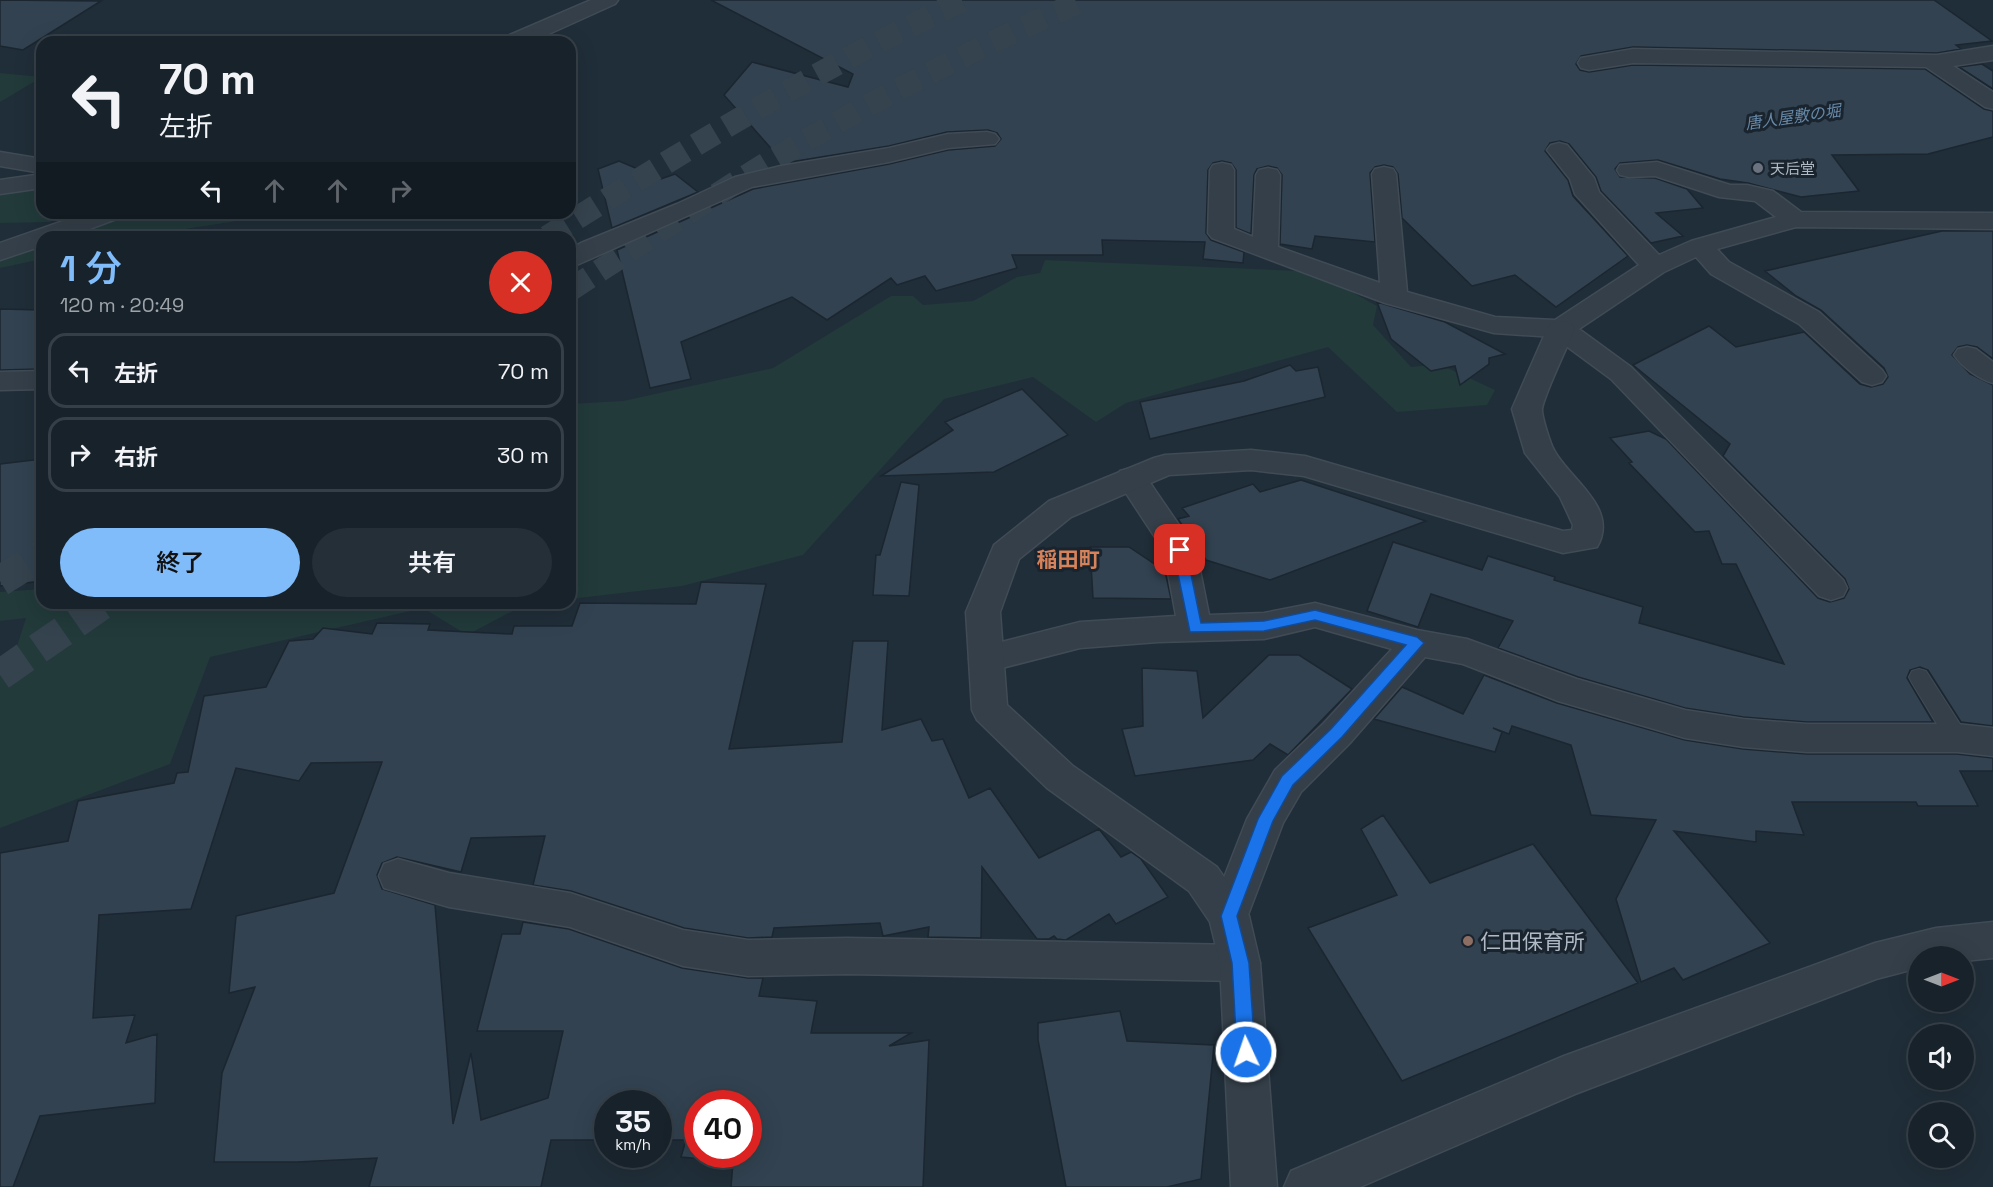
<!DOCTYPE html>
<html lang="ja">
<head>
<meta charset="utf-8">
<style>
	:root { --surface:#18222b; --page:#252f37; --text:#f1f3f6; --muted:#9fa4a9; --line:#363f47; --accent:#80bcfa }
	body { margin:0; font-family:"Space Grotesk","Noto Sans JP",sans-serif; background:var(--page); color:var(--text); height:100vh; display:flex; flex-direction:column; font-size:22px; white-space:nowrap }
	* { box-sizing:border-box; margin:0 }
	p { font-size:20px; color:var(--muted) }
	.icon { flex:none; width:33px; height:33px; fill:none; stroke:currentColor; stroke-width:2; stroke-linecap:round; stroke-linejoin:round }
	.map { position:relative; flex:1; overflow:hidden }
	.side { position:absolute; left:36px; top:231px; width:540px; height:378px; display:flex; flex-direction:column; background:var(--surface); border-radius:18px; box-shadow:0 6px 24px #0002,0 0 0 2px var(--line) }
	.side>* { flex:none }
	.banner { position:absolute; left:36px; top:36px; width:540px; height:183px; border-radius:18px; box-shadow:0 6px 24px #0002,0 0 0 2px var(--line); background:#18222b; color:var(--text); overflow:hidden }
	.needle { width:39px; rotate:90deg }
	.controls { position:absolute; left:1908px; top:946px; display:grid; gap:12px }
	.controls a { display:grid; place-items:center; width:66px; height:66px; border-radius:50%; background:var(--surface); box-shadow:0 6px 24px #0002,0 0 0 2px var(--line); font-size:30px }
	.speed { position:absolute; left:594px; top:1090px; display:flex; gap:12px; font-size:30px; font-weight:700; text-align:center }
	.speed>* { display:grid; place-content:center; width:78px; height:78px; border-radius:50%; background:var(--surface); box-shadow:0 6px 24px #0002,0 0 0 2px var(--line); line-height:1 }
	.speed small { font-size:15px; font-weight:400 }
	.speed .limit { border:9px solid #d22; background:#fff; color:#111 }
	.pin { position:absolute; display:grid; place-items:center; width:51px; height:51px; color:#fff; margin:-26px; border-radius:12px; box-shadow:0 3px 9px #0006 }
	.me { position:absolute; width:66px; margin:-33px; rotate:357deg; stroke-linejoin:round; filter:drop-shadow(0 0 4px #0008) }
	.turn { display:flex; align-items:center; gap:21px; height:126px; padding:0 24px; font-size:27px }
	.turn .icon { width:78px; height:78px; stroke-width:2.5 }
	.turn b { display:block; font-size:42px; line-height:51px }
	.lanes { display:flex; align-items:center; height:57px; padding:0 24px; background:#0003; justify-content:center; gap:30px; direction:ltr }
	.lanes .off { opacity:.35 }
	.round { display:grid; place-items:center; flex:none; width:63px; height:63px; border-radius:32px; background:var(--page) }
	.head { display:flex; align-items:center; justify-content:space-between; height:102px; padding:0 24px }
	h1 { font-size:36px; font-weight:600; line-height:45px; color:var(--accent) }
	.cta { display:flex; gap:12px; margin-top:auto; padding:12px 24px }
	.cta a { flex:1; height:69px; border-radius:36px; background:var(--accent); color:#111; font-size:24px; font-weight:600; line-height:69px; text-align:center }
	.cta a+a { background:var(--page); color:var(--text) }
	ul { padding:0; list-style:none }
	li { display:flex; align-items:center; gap:18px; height:75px; margin:0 12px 9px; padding:0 12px; border:3px solid var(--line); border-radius:18px }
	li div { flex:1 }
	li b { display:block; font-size:22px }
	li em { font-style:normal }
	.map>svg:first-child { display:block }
</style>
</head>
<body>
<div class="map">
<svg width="1993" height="1187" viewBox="0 0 1993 1187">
	<rect width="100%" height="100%" fill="#202e39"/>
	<path fill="#223a3a" d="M0,73L42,77L0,102Z
		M42,187V213H57L50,222L0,223V193Z
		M119,213H264L249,219L134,237H62Z
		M42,245V259L0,268V258Z
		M1045,260L1298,271L1350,291L1377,306L1373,325L1411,367L1439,364L1495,390L1487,405L1397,412L1328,347L1126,403L1096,422L1033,377L944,399L803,555L682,586L570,599V404L623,401L773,368L891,296H913L923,305L973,301L1017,277L1040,273Z
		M42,589V603H539L524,605L467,635L423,608L210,657L170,764L0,828V669H3L16,649L26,618L0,621V592Z"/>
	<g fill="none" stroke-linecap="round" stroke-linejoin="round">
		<path fill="#142637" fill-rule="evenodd" d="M1993,81V87L1939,96L1934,93L1939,90Z
			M1587,140L1592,143L1590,145L1544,148L1539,145L1544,142Z"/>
	</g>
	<path fill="#324250" stroke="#1b2630" stroke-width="1.5" fill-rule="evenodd" d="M0,0L101,1L23,50L0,46Z
		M711,0H1934L1992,41L1956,45L1961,49L1937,53L1633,47L1581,56L1576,64L1580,70L1589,72L1633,65L1925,69L1984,109L1993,111V137L1928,154L1832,155L1859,191L1801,197L1748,183L1720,179L1658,160L1620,163L1615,169L1620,177L1655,178L1687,189L1703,208L1656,213L1683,236L1651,243L1601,191L1596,177L1569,144L1560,141L1550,143L1545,151L1568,180L1573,196L1628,256L1556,307L1515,275L1472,286L1402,218L1398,174L1393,167L1384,165L1375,167L1370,173L1375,242L1315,236L1312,249L1280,244L1282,175L1277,168L1268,166L1257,169L1254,175L1251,234L1236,228V170L1231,163L1222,161L1213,163L1208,170L1206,233L1211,240L1244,252L1243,263L1203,259L1205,242L1102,240L1103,255H1012L1017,268L936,291L925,276L897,285L891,278L827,320L792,297L681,342L691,379L650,388L617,250L753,189L889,164L948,150L995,146L1001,139L997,133L988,130L947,132L889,146L784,163L724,95L752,62L848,87L853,74Z
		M1982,64L1993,71V89L1959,67Z
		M619,161L661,179L675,174L698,192L612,228L598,169Z
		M1942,231H1993V359L1977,347L1967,345L1958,347L1952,355L1970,374L1993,385V726L1961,722L1928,670L1920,667L1910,670L1907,678L1933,722H1807L1743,717L1685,708L1578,677L1498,648L1513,621L1431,594L1418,627L1367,611L1393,542L1482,570L1488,556L1555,577L1554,580L1643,607L1639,623L1784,664L1736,564H1722L1709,531L1695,532L1629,463L1632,462L1610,438L1649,431L1666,439L1818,598L1830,602L1844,598L1849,589L1845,579L1723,456L1730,444L1633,365L1709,326L1736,347L1804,332L1860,384L1871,387L1883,384L1888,377L1884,368L1821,310L1796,296L1765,271Z
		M1377,302L1445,322L1505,354L1489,358V364L1460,385L1455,366L1431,371L1391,339Z
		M0,309L42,310V369L0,370Z
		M1290,365L1296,371L1318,367L1325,397L1150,439L1140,402L1244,381Z
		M1022,389L1068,435L994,472L881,476L953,430L945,422Z
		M42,459V581L0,586V464Z
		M1301,480L1426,521L1270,580L1206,560L1178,519L1189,516L1182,508L1253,484L1260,492Z
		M901,482L919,485L909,596L873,595L876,555H880Z
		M1090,547H1129L1165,571L1171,599L1093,598Z
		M701,582L766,584L729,749L842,742L853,641H888L882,730L921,719L932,741L943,739L969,798L990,788L1039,858L1099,829L1121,857L1131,852L1141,859L1168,897L1116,924L1109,914L1066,940L1057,939L1054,936L1049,939H1037L982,867L981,938L928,937L929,927L883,936L880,923L774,928L772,937L748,938L684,928L571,891L533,885L545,836L471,838L461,872L397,857L382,863L377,875L382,889L435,905L453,1124L471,1053L481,1120L548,1098L563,1031H477L502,934H520L523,922L569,929L682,968L748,978H763L759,996L817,1001L811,1033H911L889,1046L929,1040L923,1187H731L733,1162L681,1157L686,1140H658V1104H608V1140H551L541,1187H369L377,1158L297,1162H214L222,1073L255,987L229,993L236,916L334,893L382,762L311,763L299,781L236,768L191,909L99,915L93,1018L135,1015L126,1043L157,1034L155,1103L40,1116L13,1187H0V853L68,841L78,801L174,783L177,773L188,772L204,696L266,687L289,641L313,639L323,628L372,634L377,623L430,624L428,630L512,634L514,626H572L580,603L696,604ZM698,1104H748V1155H698Z
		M1269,655H1299L1352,689L1288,755L1270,744L1253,760L1135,776L1122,729L1143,726L1142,668L1197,671L1203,718Z
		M1484,675L1557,703L1685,740L1743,749L1807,754H1957L1993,758V771H1960L1978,806H1918L1916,802H1792L1804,835L1756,831V842L1674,831L1770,943L1683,980L1674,968L1641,982L1616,899L1656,820L1591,815L1571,745L1512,726L1509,734L1493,728L1502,732L1495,752L1374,719L1402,687L1463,714Z
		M1383,815L1430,883L1533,844L1638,983L1402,1081L1308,928L1397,895L1361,829Z
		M1120,1011L1127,1041L1214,1045L1201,1179L1167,1187H1066L1038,1040V1023Z"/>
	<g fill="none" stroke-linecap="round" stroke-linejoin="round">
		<path stroke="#35434e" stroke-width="23" stroke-dasharray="23 12" stroke-linecap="butt" d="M547,237C683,151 818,68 964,0
			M570,290C636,247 702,203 769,162C871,101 976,47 1085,0"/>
		<path stroke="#35434e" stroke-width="31" stroke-dasharray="31 15" stroke-linecap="butt" d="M0,581L42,555
			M0,675L104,603"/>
		<g stroke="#404b56" stroke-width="2">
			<path id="service" d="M1919,669L1926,671L1965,732L1968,738L1965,744L1957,747L1949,744L1912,683L1909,677L1912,671Z"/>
		</g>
		<g stroke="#404b56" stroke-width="3">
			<path id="pedestrian" d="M1967,347L1976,349L1993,362V383C1979,379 1962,367 1954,355L1958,349Z"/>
		</g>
		<g stroke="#404b56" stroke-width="3">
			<path id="minor" d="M591,0H618L615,4L531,42H502L505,37Z
				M1993,46V60L1953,66L1993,92V109L1985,107L1926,67L1633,63L1589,70L1581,68L1578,63L1581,58L1633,49L1937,55Z
				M987,132L995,134L999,139L995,144L948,148L889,162L752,187L570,268V249L581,243L677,204L735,177L781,166L889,148L948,134Z
				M1559,143L1567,145L1594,178L1599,192L1659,255L1691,241L1776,217L1755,201L1719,197L1655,176L1629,177L1620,175L1617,170L1620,165L1657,162L1730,185H1747L1773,191L1801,212L1993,213V229L1796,227L1717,249L1729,262L1819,312L1882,370L1886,376L1882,382L1872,385L1862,382L1799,324L1711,274L1696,257L1664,272L1579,329L1631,367L1843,580L1847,588L1843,596L1831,600L1819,596L1611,379L1554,337L1494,333L1385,303L1212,238L1208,233L1210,170L1213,165L1222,163L1231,165L1234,170V229L1253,237L1256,175L1259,170L1268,168L1277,170L1280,175L1278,247L1380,283L1372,174L1375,169L1384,167L1393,169L1396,174L1407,292L1495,317L1555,320L1639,265L1575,194L1570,179L1547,150L1551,145Z
				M0,152L42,159V173L0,166Z
				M42,174V188L0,194V180Z
				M86,213H123L119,218L68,237H42V246L0,260V243Z
				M42,371V389L0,390V372Z
				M1131,468L1142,471L1196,550L1209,615L1264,613L1315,603L1417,630L1467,639L1577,679L1685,710L1743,719L1807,724H1957L1993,728V756L1957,752H1807L1743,747L1685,738L1558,701L1463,664L1425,657L1350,743L1301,792L1283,823L1243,928L1229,934L1215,928L1209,916L1247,819L1275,770L1324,723L1392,649L1315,627L1264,639L1158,642L1080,648L986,672L974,668L969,659L974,650L986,646L1080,622L1176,616L1164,551L1116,478L1120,471Z
				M398,859L449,873L570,893L683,930L748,940L847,938L1240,945L1254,950L1260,963L1254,976L1240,981L847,974L748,976L683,966L570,927L449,907L384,888L379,876L384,864Z
				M1993,922V958L1964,961V957H1918V968L1876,979L1575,1094L1360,1187H1284L1291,1171L1564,1056L1875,943L1936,928Z"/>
		</g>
		<g stroke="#404b56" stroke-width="3">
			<path id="tertiary" d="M1561,321L1571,323L1575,329C1569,342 1542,401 1542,410C1542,417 1550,443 1554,450C1569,479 1620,508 1597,547L1563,553L1304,476L1251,470L1169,475L1071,517L1019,559L1000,612L1007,705L1073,766L1217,867L1243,904L1249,916L1260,963L1277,1187H1231L1220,963L1210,922L1189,891L1047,788L977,720L972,710L966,612L994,545L1049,501L1154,458L1165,455L1251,450L1305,456L1563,531L1572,530L1573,525L1560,497L1525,453L1512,409L1547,329L1551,323Z"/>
		</g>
		<use href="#service" fill="#343f49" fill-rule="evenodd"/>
		<use href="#pedestrian" fill="#343f49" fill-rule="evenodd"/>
		<use href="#minor" fill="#343f49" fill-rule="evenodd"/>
		<use href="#tertiary" fill="#343f49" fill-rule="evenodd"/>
	</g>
	<path fill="#1a73e8" stroke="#114b97" stroke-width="1.5" d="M1180,545L1186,550L1201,623L1264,621L1315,610L1417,637L1424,643L1342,737L1293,785L1273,821L1237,916L1249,963L1255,1052L1252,1058L1246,1061L1240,1058L1237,1052L1232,963L1221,916L1258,819L1282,776L1331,729L1406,645L1315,620L1264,631L1190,632L1173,550Z"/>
	<circle fill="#6b7280" stroke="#1a242e" stroke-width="2" cx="1758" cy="168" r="6"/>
	<circle fill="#8d6e63" stroke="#1a242e" stroke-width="2" cx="1468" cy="941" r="6"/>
	<g text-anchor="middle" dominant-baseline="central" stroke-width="6" stroke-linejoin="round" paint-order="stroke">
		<g font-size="15" fill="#afbac6" stroke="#1a242e" text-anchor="start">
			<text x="1770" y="168">天后堂</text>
		</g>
		<g font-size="16" font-style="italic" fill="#6688a6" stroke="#1a242e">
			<text transform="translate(1793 117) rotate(-8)">唐人屋敷の堀</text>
		</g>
		<g font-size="21" font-weight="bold" fill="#d6825a" stroke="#1a242e">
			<text x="1068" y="559">稲田町</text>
		</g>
		<g font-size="21" fill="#afbac6" stroke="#1a242e" text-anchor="start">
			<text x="1480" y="941">仁田保育所</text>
		</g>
	</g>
</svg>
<div class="controls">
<a><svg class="needle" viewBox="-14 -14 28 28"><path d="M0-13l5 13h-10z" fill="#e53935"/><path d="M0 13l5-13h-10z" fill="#9fa4a9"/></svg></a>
<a><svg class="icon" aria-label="sound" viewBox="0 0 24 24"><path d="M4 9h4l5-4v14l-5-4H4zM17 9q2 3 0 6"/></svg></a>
<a><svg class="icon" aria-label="search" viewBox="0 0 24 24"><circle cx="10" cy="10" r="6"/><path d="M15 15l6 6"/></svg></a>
</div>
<div class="speed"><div>35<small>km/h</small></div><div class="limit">40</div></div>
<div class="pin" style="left:1180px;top:550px;background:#d93025"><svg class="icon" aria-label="arrive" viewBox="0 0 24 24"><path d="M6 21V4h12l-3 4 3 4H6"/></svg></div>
<svg class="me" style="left:1246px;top:1052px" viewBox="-20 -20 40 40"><circle r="17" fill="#1a73e8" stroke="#fff" stroke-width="3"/><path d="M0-11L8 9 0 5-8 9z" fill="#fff"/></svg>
<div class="banner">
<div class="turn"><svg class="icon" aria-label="left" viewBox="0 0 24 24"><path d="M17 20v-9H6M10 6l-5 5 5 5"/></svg><div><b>70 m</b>左折</div></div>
<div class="lanes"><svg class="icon" aria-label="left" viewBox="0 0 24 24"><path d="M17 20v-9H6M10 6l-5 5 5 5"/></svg><svg class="icon off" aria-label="ahead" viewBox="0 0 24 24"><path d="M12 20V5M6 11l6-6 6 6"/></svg><svg class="icon off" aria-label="ahead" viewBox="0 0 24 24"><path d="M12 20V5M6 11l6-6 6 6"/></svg><svg class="icon off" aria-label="right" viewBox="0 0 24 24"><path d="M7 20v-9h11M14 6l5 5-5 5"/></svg></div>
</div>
<section class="side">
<div class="head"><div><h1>1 分</h1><p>120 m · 20:49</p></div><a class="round" style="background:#d93025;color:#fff"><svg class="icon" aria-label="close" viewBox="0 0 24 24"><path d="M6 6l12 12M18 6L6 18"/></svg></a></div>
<ul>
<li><svg class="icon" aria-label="left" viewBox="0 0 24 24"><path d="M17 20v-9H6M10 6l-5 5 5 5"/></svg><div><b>左折</b></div><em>70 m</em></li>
<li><svg class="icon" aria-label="right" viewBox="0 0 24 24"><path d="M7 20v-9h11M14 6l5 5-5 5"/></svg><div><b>右折</b></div><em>30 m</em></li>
</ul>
<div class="cta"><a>終了</a><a>共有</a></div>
</section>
</div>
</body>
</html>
